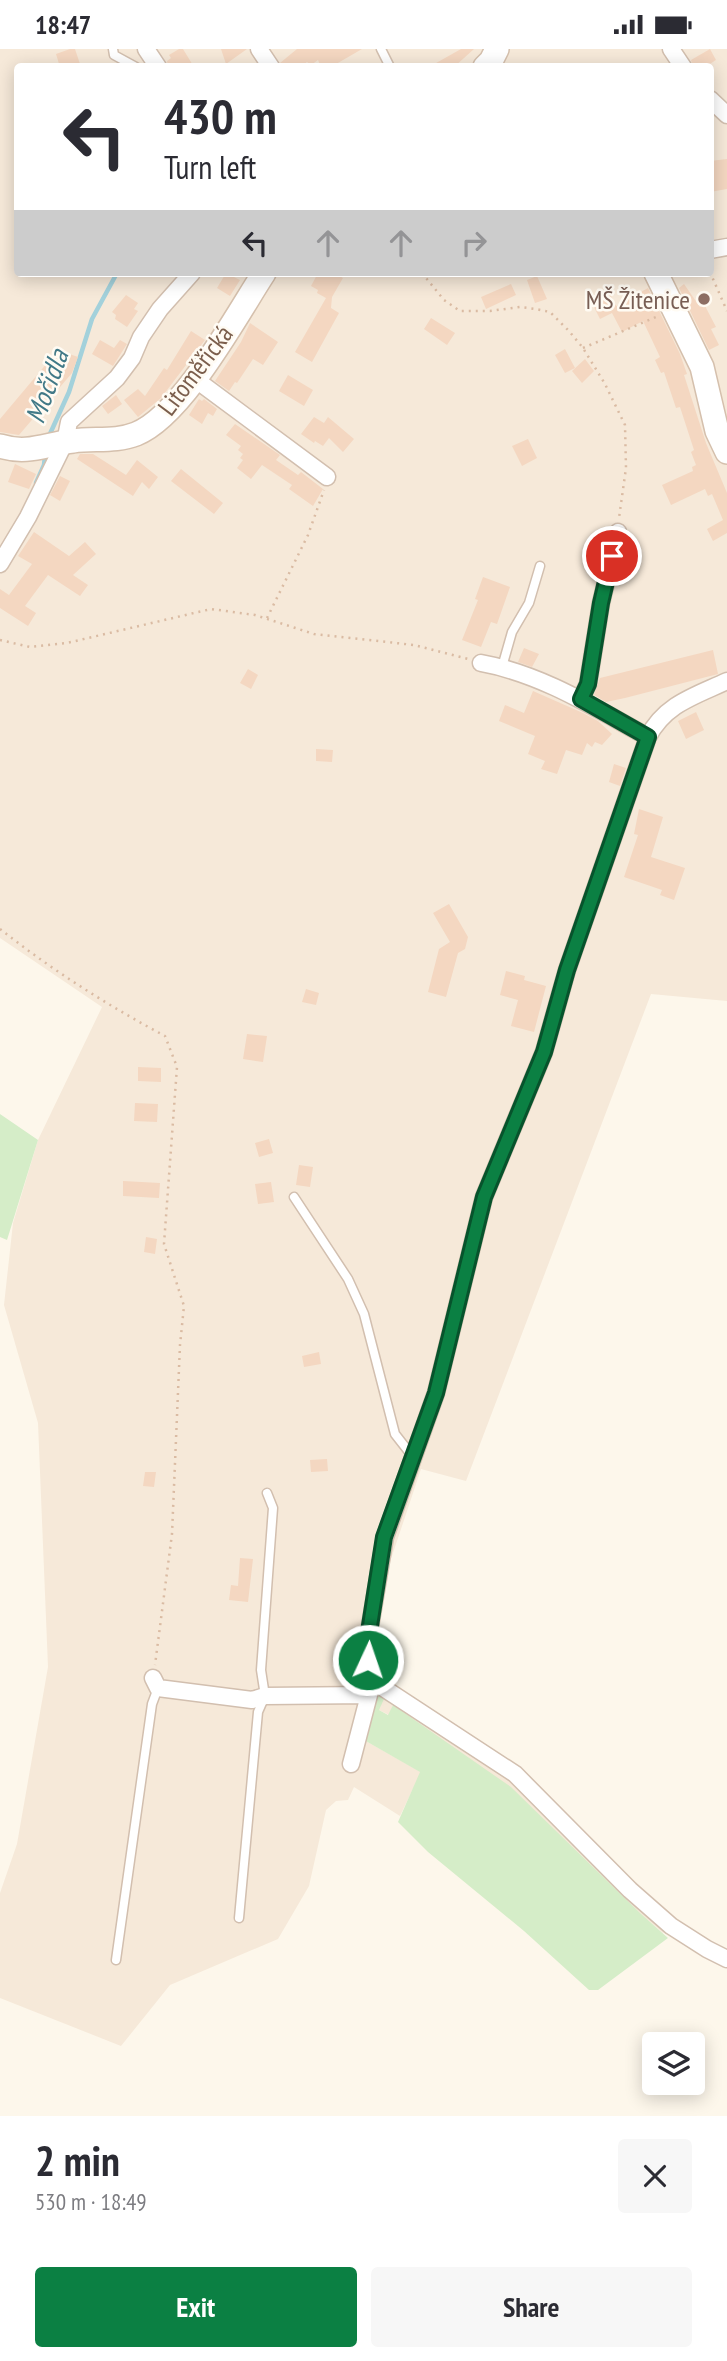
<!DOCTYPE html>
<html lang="en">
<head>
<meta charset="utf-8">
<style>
	:root { --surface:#fff; --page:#f7f7f7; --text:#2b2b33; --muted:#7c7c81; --accent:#0b8043 }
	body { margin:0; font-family:"PT Sans Narrow",sans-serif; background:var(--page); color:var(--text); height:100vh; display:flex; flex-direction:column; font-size:26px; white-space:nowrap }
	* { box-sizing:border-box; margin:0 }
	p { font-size:23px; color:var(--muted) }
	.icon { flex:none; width:38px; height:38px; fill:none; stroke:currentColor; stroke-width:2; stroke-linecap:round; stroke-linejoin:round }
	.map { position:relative; height:2067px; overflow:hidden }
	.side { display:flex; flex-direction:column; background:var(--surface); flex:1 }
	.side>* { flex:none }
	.top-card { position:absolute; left:14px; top:14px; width:700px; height:214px; border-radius:7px; box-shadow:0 4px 18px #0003; background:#fff; color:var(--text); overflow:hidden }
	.fabs { position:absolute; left:642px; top:1983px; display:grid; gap:14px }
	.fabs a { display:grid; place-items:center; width:63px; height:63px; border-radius:7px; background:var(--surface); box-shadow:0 4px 18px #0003; font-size:35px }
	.pin { position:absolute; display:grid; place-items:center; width:60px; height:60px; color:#fff; margin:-30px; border:4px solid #fff; border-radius:50%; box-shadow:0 2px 7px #0007 }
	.me { position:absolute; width:77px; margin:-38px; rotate:3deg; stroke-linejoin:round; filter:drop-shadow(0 0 5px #0008) }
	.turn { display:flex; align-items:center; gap:24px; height:147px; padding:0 35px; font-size:32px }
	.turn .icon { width:91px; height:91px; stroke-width:2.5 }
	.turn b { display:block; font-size:49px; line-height:60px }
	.lanes { display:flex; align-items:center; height:66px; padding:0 35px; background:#0003; justify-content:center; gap:35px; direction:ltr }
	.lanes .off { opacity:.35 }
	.round { display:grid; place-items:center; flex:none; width:74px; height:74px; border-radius:7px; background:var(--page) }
	.head { display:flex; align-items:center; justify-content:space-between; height:119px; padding:0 35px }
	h1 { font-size:42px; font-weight:700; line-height:52px }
	.cta { display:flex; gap:14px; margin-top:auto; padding:14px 35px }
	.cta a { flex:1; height:80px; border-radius:7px; background:var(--accent); color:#fff; font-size:28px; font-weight:700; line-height:80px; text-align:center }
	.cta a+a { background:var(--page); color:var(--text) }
	.status { display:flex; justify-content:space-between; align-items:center; height:49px; padding:0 35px; background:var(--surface); direction:ltr }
	.status svg { height:19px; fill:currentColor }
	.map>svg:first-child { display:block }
</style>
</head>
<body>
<div class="status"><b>18:47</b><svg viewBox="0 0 49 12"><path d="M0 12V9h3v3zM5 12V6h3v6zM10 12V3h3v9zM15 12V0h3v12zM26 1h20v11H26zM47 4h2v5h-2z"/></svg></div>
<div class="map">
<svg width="727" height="2067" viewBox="0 0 727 2067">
	<rect width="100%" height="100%" fill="#fdf7eb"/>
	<path fill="#f6e9d9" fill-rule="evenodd" d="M0,0H727V952L651,945L466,1432L421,1420L387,1522L380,1557L376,1603L388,1630L401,1644L518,1722L671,1877L663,1884L393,1656L389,1666L379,1661L364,1691L421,1723L400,1767L354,1738L348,1751L336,1752L326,1761L309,1837L278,1890L170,1936L121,1997L0,1949V1844L17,1795L48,1618L38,1374L4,1256L13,1174L38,1091L102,958L0,889ZM18,18H710V224H18Z"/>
	<path fill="#d5edc8" d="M0,1065L38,1091L7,1191L0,1188Z
		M374,1643L384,1650L379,1661L388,1666L393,1656L511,1738L640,1864L668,1889L598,1941H589L524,1882L428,1803L398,1773L420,1723L364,1691Z"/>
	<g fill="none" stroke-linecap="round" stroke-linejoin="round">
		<path stroke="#a3d1db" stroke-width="4.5" d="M49,387L69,343L92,270L117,224
			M36,434L44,416L45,406"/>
	</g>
	<path fill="#f4d7c1" d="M70,0H75L81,18H60L56,5Z
		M179,0H183L194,18H168L167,12L171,9L169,6Z
		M221,0H247L226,15Z
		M297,0H362L331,18H321L318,11L311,16L307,13L300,18H281L280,14Z
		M461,0H474L454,18H429Z
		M710,0L716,11L705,18H693L691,11Z
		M727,110V140L710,143V112Z
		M226,224L240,231L230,247L217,239Z
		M318,224H334L343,229L332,248L331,259L339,264L312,313L295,303L326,249L317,244L318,241L311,237Z
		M537,227L547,250L535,254L527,231Z
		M511,235L516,246L486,260L481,248Z
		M684,235L700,258L704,255L716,278L711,280L719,296L709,301L679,239Z
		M607,239L616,257L648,239L680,305L687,325L684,326L706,394L727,444V484L713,492L707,480L723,471L712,445L708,447L705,440L671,456L662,436L693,422L692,418L696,416L691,403L694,401L680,358L676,359L664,323L661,324L655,311L660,308L643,272L622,283L612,264L600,270L589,248Z
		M126,246L138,254L134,260L138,262L127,278L115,270L116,266L112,263Z
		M431,269L455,284L447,296L424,280Z
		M250,274L278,293L263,316L253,310L237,334L235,333L229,342L215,332L241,293Z
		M191,282L205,291L161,349L138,368L124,351L138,340L145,347L164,319L167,321Z
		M100,291L114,299L120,291L127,295L113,317L92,305Z
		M565,300L575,319L565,324L555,306Z
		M58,301L78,308L72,324L19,386L0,383V370Z
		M585,310L594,322L582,334L572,322Z
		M288,326L313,341L304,357L279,342Z
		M116,346L122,355L108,365L102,357Z
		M199,350L202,352L204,350L217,360L213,367L208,364L202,375L189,366Z
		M314,368L324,374L328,368L354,390L343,403L329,389L323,397L315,392L314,394L301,385Z
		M235,375L280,406L276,411L298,426L301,423L323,440L313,457L289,440L292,436L262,416L251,430L237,419L243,411L240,409L243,405L238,401L241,397L226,386Z
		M528,390L537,409L522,417L512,397Z
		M80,405H93L126,426L137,411L158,428L149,440L142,433L133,447L77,410Z
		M15,415L36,425L29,440L8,433Z
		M181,420L223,454L214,465L171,432Z
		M60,427L70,432L60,452L50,446Z
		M34,483L69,507L85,493L96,505L73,526L88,536L80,547L48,526L25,557L36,564L28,577L0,559V540L9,546L32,515L18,507Z
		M595,489L605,492L600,512L590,510Z
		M483,528L510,538L497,575L491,573L481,598L462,591L478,551L475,550Z
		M524,599L539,605L532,618L518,613Z
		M713,601L718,625L625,649L606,653L594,646L600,629Z
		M248,620L258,626L251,640L240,634Z
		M533,642L583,664L598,672L612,685L602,696L595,693L592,698L587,694L582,706L566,701L557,725L541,720L545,712L528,705L535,687L499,672L505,656L524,664Z
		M696,663L704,681L686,690L678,672Z
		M316,700L333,701L332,713L316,712Z
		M614,715L626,719L620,737L609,733Z
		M639,760L663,768L651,808L685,819L674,851L660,846L662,841L624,828L638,786L634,785Z
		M449,855L468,888L465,900L458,904L446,948L428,943L439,900L450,893L433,864Z
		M506,922L525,927L524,931L546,937L534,983L511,977L518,951L500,946Z
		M306,940L319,944L316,956L302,953Z
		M247,985L267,987L263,1013L243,1010Z
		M138,1018L161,1019V1033L138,1032Z
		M135,1054L158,1055L157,1073L134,1072Z
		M269,1090L273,1104L259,1108L255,1094Z
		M299,1116L313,1118L310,1138L296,1136Z
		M123,1132L160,1134L159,1149L123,1147Z
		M271,1133L274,1153L258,1155L255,1135Z
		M146,1188L157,1190L155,1205L144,1203Z
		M319,1303L321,1315L304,1318L302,1307Z
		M327,1410L328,1422L311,1423L310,1411Z
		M145,1423H156L154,1438L143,1437Z
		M240,1509L253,1510L248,1553L229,1551L231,1536L238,1537Z"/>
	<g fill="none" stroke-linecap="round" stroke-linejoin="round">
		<g stroke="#d2bfaf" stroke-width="11">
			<path id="lane" d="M113,0L114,6L136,18
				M381,0L390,18
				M502,618L512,583L529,554L540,517
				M294,1148L348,1230L364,1265L395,1385L413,1408
				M239,1869L258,1663L265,1647L261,1621L273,1459L267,1444
				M116,1911L152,1655L158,1639"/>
		</g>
		<g stroke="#d2bfaf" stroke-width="19">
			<path id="street" d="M146,0L158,18
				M259,0L271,18
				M671,0L683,18
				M710,50L727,66
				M710,201L727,198
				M195,330L327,428
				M0,515L28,468L65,393L69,373L117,329L132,309L141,288L160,260L192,224
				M481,614C542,625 595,659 648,688
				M727,632C695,647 665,655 648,688L567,921L544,1003L484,1148L436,1344L385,1488L369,1583L368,1611L382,1638L515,1725L630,1841L671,1877L707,1900L727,1910
				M581,650L588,635L601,554L618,483
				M153,1629L158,1639L252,1651L265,1647L369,1646
				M351,1715L369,1646L368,1638"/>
		</g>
		<g stroke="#d5c0ad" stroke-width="26">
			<path id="secondary" d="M485,18L491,12L497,0
				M656,224L702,318L717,382L727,403
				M0,397C28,406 46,395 73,392C94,389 116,393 136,385C182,367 236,267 264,224"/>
		</g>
		<path stroke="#dabba3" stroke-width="2.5" stroke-dasharray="2 5" stroke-linecap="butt" d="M710,223L727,262
			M422,224L444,251L460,262H490L520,258L536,260L550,263L569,282L583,299L605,335L625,376L626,419L619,469
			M583,299L656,268
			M267,569L308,486L324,441
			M0,591L30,598L67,594L211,560L255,566L314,585L414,596L468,610
			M0,880C52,921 107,956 165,987L177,1018L164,1195L184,1257L180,1296L172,1485L155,1616"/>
		<use href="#lane" stroke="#fff" stroke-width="8"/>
		<use href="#street" stroke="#fff" stroke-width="16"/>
		<use href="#secondary" stroke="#fff" stroke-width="23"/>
	</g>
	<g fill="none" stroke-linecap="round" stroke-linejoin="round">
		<g stroke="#07532c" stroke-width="18">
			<path id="route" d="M368,1611L369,1583L384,1488L436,1344L484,1148L544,1003L567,921L648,688L581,650L588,635L601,554L612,507"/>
		</g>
		<use href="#route" stroke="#0b8043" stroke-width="12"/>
	</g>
	<circle fill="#8d6e63" stroke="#fffbf3" stroke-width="2.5" cx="704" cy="250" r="7"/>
	<g text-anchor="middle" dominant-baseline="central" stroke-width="5" stroke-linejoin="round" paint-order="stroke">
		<g font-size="26" fill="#785e54" stroke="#fffbf3" text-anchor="end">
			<text x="690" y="250">MŠ Žitenice</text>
		</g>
		<g font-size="26" fill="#7b5e4c" stroke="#fffbf3">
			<text transform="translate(195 321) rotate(-53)">Litoměřická</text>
		</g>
		<g font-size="28" font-style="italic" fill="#417987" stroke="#fffbf3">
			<text transform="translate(46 337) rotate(-70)">Močidla</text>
		</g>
	</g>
</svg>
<div class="fabs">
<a><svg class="icon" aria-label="layers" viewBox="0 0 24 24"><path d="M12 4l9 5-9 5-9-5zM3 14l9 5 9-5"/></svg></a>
</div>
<div class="pin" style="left:612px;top:507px;background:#d93025"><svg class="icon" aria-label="arrive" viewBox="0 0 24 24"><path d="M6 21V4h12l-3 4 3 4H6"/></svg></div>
<svg class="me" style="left:368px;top:1611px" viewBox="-20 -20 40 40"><circle r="17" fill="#0b8043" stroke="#fff" stroke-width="3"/><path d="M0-11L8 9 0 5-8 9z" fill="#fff"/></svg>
<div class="top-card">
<div class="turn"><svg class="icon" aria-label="left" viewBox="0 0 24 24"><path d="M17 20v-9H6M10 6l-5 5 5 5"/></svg><div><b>430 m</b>Turn left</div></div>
<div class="lanes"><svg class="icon" aria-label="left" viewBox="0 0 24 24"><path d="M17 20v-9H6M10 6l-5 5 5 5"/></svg><svg class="icon off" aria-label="ahead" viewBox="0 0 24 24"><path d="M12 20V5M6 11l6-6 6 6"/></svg><svg class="icon off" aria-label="ahead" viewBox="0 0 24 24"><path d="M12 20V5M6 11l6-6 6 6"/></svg><svg class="icon off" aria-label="right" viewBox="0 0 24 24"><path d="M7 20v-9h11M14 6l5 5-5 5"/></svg></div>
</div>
</div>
<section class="side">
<div class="head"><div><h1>2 min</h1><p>530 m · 18:49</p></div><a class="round"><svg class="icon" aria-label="close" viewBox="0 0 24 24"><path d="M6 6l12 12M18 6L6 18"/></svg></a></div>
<div class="cta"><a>Exit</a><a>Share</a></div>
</section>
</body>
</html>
